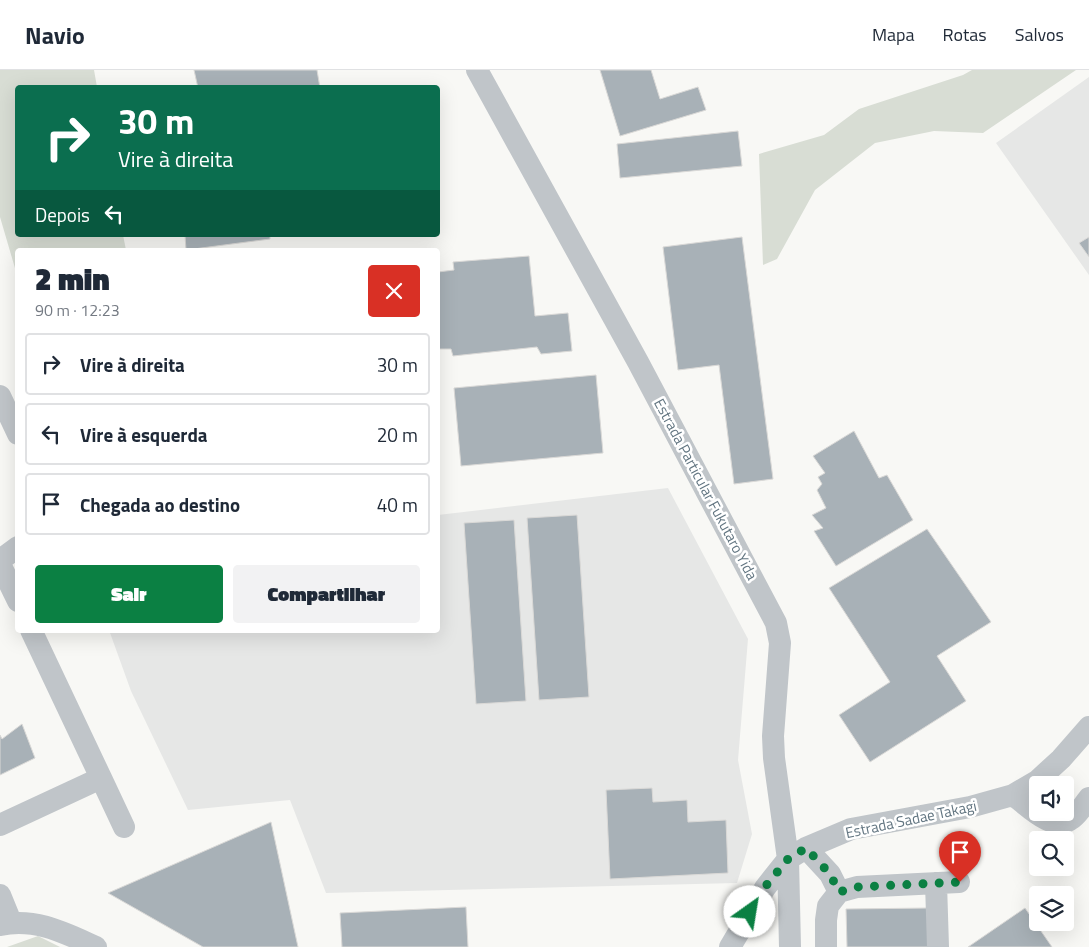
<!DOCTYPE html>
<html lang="pt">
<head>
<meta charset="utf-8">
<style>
	:root { --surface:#fff; --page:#f2f2f3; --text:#1f2937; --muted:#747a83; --line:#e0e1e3; --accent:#0b8043 }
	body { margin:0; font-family:"Titillium Web",sans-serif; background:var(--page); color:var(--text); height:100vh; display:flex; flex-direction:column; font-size:19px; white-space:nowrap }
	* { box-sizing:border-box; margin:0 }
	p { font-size:16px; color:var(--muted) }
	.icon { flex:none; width:28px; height:28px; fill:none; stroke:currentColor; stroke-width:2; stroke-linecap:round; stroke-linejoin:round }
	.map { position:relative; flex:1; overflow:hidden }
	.drawer { position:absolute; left:15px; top:178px; width:425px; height:385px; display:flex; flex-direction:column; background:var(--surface); border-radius:5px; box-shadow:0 5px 20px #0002 }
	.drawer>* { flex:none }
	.banner { position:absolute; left:15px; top:15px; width:425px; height:152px; border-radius:5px; box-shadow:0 5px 20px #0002; background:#0b6e4f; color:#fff; overflow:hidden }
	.buttons { position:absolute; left:1029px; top:706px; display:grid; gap:10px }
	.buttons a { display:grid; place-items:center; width:45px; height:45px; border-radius:5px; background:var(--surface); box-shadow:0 5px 20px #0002; font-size:25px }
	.pin { position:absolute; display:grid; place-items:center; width:42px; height:42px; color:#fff; margin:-51px -21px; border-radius:50% 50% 50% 0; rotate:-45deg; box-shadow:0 0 5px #0007 }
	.pin .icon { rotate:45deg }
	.me { position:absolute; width:55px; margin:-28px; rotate:32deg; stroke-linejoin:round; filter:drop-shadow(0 0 4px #0008) }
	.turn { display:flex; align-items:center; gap:18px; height:105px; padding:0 20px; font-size:22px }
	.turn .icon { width:65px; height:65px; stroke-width:2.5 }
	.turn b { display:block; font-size:35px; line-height:42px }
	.then { display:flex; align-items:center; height:48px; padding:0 20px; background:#0003; gap:10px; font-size:19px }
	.round { display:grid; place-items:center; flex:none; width:52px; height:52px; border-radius:5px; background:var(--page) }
	.headline { display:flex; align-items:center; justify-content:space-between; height:85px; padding:0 20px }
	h1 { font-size:30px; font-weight:800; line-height:38px }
	.button { display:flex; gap:10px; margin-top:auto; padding:10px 20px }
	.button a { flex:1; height:58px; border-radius:5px; background:var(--accent); color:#fff; font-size:20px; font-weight:800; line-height:58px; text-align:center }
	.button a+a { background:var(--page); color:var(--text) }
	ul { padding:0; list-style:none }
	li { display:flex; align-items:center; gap:15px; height:62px; margin:0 10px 8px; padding:0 10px; border:2px solid var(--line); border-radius:5px }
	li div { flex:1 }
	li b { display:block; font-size:19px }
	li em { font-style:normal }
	header { display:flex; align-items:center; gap:30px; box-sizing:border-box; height:70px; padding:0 25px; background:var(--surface); border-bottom:1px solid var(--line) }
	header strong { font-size:24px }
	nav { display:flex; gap:28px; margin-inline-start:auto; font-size:18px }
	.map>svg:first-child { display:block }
</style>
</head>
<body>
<header>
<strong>Navio</strong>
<nav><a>Mapa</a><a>Rotas</a><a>Salvos</a></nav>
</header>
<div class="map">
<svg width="1089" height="877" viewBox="0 0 1089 877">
	<rect width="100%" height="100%" fill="#f8f8f5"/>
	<path fill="#e6e7e6" d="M1089,7V205L996,73Z
		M668,418L748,569L738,690L752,764L737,813L326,823L290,730L188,740L131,621L109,560H438V445Z"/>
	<path fill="#d8ddd4" d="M0,0H94L97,17L18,18V165H123L126,180H18L17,205L0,147Z
		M972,0H1076L983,63L934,61L875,73L815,120L777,189L763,195L759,84L824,65L859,39L963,5Z
		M38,866L60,877H7Z"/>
	<path fill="#a8b1b7" stroke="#dad9d7" d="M194,0H317L320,18H198Z
		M600,0H651L660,29L698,17L706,40L620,66Z
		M738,61L742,96L620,108L617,74Z
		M185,165H270V169L186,180Z
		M742,167L773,409L734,414L719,295L678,300L663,177Z
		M1089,167V187L1079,173Z
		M529,186L535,246L568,243L572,281L541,284L537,277L453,286L451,279H438V202L454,200L453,192Z
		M596,305L603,383L461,396L454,318Z
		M854,361L879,408L887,405L913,450L836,496L814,461L823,458L812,445L826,438L817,420L822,414L818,407L825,403L813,386Z
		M577,445L589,627L539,630L527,448Z
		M514,450L526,631L476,634L464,453Z
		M927,459L991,552L937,586L966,631L870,692L839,645L890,612L829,518Z
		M22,654L35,688L0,705V665L2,669Z
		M652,718L653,732L687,730L688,752L726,750L728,803L610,809L606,720Z
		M271,752L298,877H203L108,823Z
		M466,837L468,877H342L340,843Z
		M930,838L931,877H847L846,839Z
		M1025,838L1052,877H968Z"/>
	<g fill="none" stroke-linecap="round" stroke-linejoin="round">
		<path stroke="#c0c5c9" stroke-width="22" d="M477,0L638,292L776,553L780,573L773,666L774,688L788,789L790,877
			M0,326L18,364
			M0,490L18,477
			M0,494L18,531
			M101,708L124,757
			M1013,725C1027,735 1053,763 1071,749C1078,745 1084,734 1089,728
			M0,755L101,708L31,560
			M806,778L830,804L839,822
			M936,813L938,877
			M0,825L11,852
			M0,855C35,847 65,863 96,877
			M730,877L765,818L788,789L806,778L851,759L970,737L1013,725L1037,711L1061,689L1089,657
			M826,877V850L828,836L839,822L857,817L959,812"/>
	</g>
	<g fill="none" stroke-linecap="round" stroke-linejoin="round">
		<path stroke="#0b8043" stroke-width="9" stroke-dasharray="0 16.2" d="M750,842L764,818L788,789L806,778L830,804L839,822L857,817L960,812"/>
	</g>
	<g text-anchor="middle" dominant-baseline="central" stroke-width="5" stroke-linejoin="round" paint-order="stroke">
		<g font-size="15" fill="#627581" stroke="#fff">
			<text transform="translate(706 419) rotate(62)">Estrada Particular Fukutaro Yida</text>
			<text transform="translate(911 749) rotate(-12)">Estrada Sadae Takagi</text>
		</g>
	</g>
</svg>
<div class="buttons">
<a><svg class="icon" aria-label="sound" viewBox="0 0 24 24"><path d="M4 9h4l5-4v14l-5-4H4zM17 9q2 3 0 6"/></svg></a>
<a><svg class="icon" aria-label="search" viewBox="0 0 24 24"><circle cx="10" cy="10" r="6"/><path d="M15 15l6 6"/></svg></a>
<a><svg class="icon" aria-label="layers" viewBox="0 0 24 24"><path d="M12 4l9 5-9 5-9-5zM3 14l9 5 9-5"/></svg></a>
</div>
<div class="pin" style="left:960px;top:812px;background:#d93025"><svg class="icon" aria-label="arrive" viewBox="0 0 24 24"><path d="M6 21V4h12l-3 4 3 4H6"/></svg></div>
<svg class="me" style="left:750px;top:842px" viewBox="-20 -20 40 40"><circle r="19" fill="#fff"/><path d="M0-13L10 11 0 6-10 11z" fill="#0b8043"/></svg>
<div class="banner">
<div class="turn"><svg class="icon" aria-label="right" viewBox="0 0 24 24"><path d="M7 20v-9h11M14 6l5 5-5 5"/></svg><div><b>30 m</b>Vire à direita</div></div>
<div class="then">Depois<svg class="icon" aria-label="left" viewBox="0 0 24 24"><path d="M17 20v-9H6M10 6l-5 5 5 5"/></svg></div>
</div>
<section class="drawer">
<div class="headline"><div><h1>2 min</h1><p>90 m · 12:23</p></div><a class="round" style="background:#d93025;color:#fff"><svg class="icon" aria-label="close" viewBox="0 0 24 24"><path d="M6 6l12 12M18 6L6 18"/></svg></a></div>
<ul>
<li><svg class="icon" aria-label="right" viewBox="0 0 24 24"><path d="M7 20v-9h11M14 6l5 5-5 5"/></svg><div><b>Vire à direita</b></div><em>30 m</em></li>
<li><svg class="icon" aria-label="left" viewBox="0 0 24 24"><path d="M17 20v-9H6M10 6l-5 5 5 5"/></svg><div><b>Vire à esquerda</b></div><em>20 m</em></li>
<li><svg class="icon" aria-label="arrive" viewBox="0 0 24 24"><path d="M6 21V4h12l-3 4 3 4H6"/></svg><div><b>Chegada ao destino</b></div><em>40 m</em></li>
</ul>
<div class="button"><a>Sair</a><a>Compartilhar</a></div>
</section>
</div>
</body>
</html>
